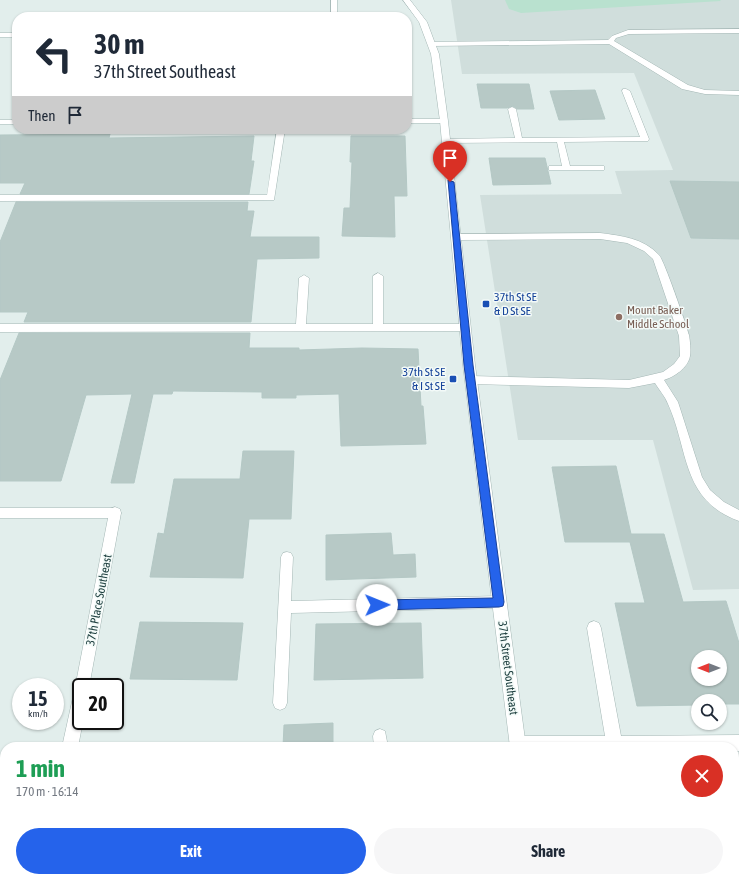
<!DOCTYPE html>
<html lang="en">
<head>
<meta charset="utf-8">
<style>
	:root { --surface:#fff; --page:#f6f6f7; --text:#1f2937; --muted:#747a83; --accent:#2563eb }
	body { margin:0; font-family:"Asap Condensed",sans-serif; background:var(--page); color:var(--text); height:100vh; display:flex; flex-direction:column; font-size:15px; white-space:nowrap }
	* { box-sizing:border-box; margin:0 }
	p { font-size:13px; color:var(--muted) }
	.icon { flex:none; width:22px; height:22px; fill:none; stroke:currentColor; stroke-width:2; stroke-linecap:round; stroke-linejoin:round }
	.map { position:relative; flex:1; overflow:hidden }
	.panel { position:absolute; left:0px; top:742px; width:739px; height:140px; display:flex; flex-direction:column; background:var(--surface); border-radius:16px 16px 0 0; box-shadow:0 1px 3px #0004 }
	.panel>* { flex:none }
	.top-card { position:absolute; left:12px; top:12px; width:400px; height:122px; border-radius:16px; box-shadow:0 1px 3px #0004; background:#fff; color:var(--text); overflow:hidden }
	.needle { width:26px; rotate:270deg }
	.tools { position:absolute; left:691px; top:650px; display:grid; gap:8px }
	.tools a { display:grid; place-items:center; width:36px; height:36px; border-radius:50%; background:var(--surface); box-shadow:0 1px 3px #0004; font-size:20px }
	.speed { position:absolute; left:12px; top:678px; display:flex; gap:8px; font-size:20px; font-weight:700; text-align:center }
	.speed>* { display:grid; place-content:center; width:52px; height:52px; border-radius:50%; background:var(--surface); box-shadow:0 1px 3px #0004; line-height:1 }
	.speed small { font-size:10px; font-weight:400 }
	.speed .limit { border:2px solid #111; border-radius:6px; background:#fff; color:#111 }
	.pin { position:absolute; display:grid; place-items:center; width:34px; height:34px; color:#fff; margin:-41px -17px; border-radius:50% 50% 50% 0; rotate:-45deg; box-shadow:0 0 4px #0007 }
	.pin .icon { rotate:45deg }
	.me { position:absolute; width:44px; margin:-22px; rotate:89deg; stroke-linejoin:round; filter:drop-shadow(0 0 3px #0008) }
	.turn { display:flex; align-items:center; gap:14px; height:84px; padding:0 16px; font-size:18px }
	.turn .icon { width:52px; height:52px; stroke-width:2.5 }
	.turn b { display:block; font-size:28px; line-height:34px }
	.then { display:flex; align-items:center; height:38px; padding:0 16px; background:#0003; gap:8px; font-size:15px }
	.round { display:grid; place-items:center; flex:none; width:42px; height:42px; border-radius:21px; background:var(--page) }
	.head { display:flex; align-items:center; justify-content:space-between; height:68px; padding:0 16px }
	h1 { font-size:24px; font-weight:700; line-height:30px; color:#1e9e55 }
	.cta { display:flex; gap:8px; margin-top:auto; padding:8px 16px }
	.cta a { flex:1; height:46px; border-radius:24px; background:var(--accent); color:#fff; font-size:16px; font-weight:700; line-height:46px; text-align:center }
	.cta a+a { background:var(--page); color:var(--text) }
	.map>svg:first-child { display:block }
</style>
</head>
<body>
<div class="map">
<svg width="739" height="882" viewBox="0 0 739 882">
	<rect width="100%" height="100%" fill="#e2eeec"/>
	<path fill="#d0dedc" d="M451,0H739V589L693,590L653,440H518L480,195L622,194L615,171L673,170L634,73L462,74Z"/>
	<path fill="#b9e1cf" d="M505,0H720L721,1L521,13L509,9Z"/>
	<path fill="#b7c9c6" stroke="#b4c8c5" fill-rule="evenodd" d="M477,84H529L534,109H517L513,106L507,108H481Z
		M595,90L605,119L559,120L550,91Z
		M110,134L109,138L254,136L251,161H254L249,194H20L25,183H0V135Z
		M351,136H405L407,196H394L395,237L342,236L344,208H350L352,162H350Z
		M489,158H545L551,184L493,185Z
		M670,181L739,182V239L691,238Z
		M16,202H248L247,211H254L250,237H319V258L257,259L251,322H24L28,312H0V242Z
		M19,333H250L249,348H299V350L362,348L418,349L421,406H423L426,444L341,446L339,394L296,395V398H262V392L173,391L172,394H153L134,483H111L132,394L86,395L61,481H0V380Z
		M243,451H294L291,519H249L243,578L150,577L158,533L164,534L174,479H240Z
		M616,466L631,534H664L683,602L726,601L739,643V704H720V701H698V705L637,706L615,603H645L630,542H565L552,467ZM698,657H720V679H698Z
		M391,533L393,555L415,554L416,577L326,580V535Z
		M140,622L243,623L237,680L130,679Z
		M421,623L423,678L314,680L316,624Z
		M333,723V747H283L284,725Z"/>
	<g fill="none" stroke-linecap="round" stroke-linejoin="round">
		<g stroke="#a4b7b5" stroke-width="1">
			<path id="service" d="M331,0H337V17H331Z
				M739,29V33L629,34L616,38L614,41L688,85L705,90L739,91V95L705,94L682,89L609,44L431,46L428,44L431,42L608,40L612,36L628,30Z
				M0,33H17V37H0Z
				M623,89H626L630,91L649,139L648,141L564,142L570,166H604V170H549V166H562L557,142L446,143L442,141L446,139L515,138L508,109L512,107L516,109L522,138L640,137L622,91Z
				M407,119H444L448,121L444,123H407Z
				M0,120H17V124H0Z
				M277,129H285L274,200L0,201V195H267Z
				M600,233C622,236 643,238 659,255C664,260 686,324 689,335C690,341 691,350 690,356C688,368 674,377 664,380L678,402L702,477L710,490L724,502L739,510V521C681,500 689,450 668,404C665,396 659,390 655,383L629,388L471,384L467,383L466,380L467,377L471,376L629,380L663,372L674,364L680,356L679,336L653,259L644,251L627,243L600,239L456,240L452,237L456,234Z
				M378,273L383,276V324H465L468,325L470,328L468,331L0,332V324H296L299,278L304,275L309,278L306,324H373V276Z
				M0,508H115L119,509L121,513L119,517L115,518H0Z
				M287,552L291,553L293,557L291,601L499,596L503,598L505,602L503,606L499,608L291,613L287,703L285,708L280,710L275,708L273,703L281,557L283,553Z
				M380,729L385,731L388,747H374L373,736L375,731Z
				M0,842H5V858H0Z
				M374,877H390V882H374Z"/>
		</g>
		<g stroke="#a4b7b5" stroke-width="1">
			<path id="minor" d="M115,507L120,509L121,513L89,687H81V721H83L78,747H62L75,688L109,513L110,509Z
				M594,621L599,623L601,628L621,736L739,735V751H734V747H511L509,744L512,739L517,736H605L587,628L589,623Z
				M37,877H53V882H35Z
				M631,877H647L649,882H631Z"/>
		</g>
		<g stroke="#a4b7b5" stroke-width="1">
			<path id="tertiary" d="M403,0H410L427,22L439,54L448,121L475,365L526,747H510L463,365L440,121L431,54L419,22Z
				M526,877H542L544,882H526Z"/>
		</g>
		<use href="#service" fill="#fff" fill-rule="evenodd"/>
		<use href="#minor" fill="#fff" fill-rule="evenodd"/>
		<use href="#tertiary" fill="#fff" fill-rule="evenodd"/>
	</g>
	<path fill="#2563eb" stroke="#184099" d="M448,180L454,182L473,365L504,602L503,606L499,607L377,610L373,609L371,605L373,602L377,600L493,598L464,365Z"/>
	<g fill="#1a4fb4" stroke="#f3faf8" stroke-width="1.5">
		<rect x="482" y="300" width="8" height="8" rx="2"/>
		<rect x="449" y="375" width="8" height="8" rx="2"/>
	</g>
	<circle fill="#8d6e63" stroke="#f3faf8" stroke-width="1.5" cx="619" cy="317" r="4"/>
	<g text-anchor="middle" dominant-baseline="central" stroke-width="3" stroke-linejoin="round" paint-order="stroke">
		<g font-size="12" fill="#164399" stroke="#f3faf8" text-anchor="start">
			<text x="494" y="297">37th St SE<tspan x="494" dy="14">&amp; D St SE</tspan></text>
			<text x="445" y="372" text-anchor="end">37th St SE<tspan x="445" dy="14">&amp; I St SE</tspan></text>
		</g>
		<g font-size="12" fill="#785e54" stroke="#f3faf8" text-anchor="start">
			<text x="627" y="310">Mount Baker<tspan x="627" dy="14">Middle School</tspan></text>
		</g>
		<g font-size="12" fill="#204141" stroke="#f3faf8">
			<text transform="translate(99 600) rotate(-79)">37th Place Southeast</text>
			<text transform="translate(508 668) rotate(83)">37th Street Southeast</text>
		</g>
	</g>
</svg>
<div class="tools">
<a><svg class="needle" viewBox="-14 -14 28 28"><path d="M0-13l5 13h-10z" fill="#e53935"/><path d="M0 13l5-13h-10z" fill="#747a83"/></svg></a>
<a><svg class="icon" aria-label="search" viewBox="0 0 24 24"><circle cx="10" cy="10" r="6"/><path d="M15 15l6 6"/></svg></a>
</div>
<div class="speed"><div>15<small>km/h</small></div><div class="limit">20</div></div>
<div class="pin" style="left:450px;top:182px;background:#d93025"><svg class="icon" aria-label="arrive" viewBox="0 0 24 24"><path d="M6 21V4h12l-3 4 3 4H6"/></svg></div>
<svg class="me" style="left:377px;top:605px" viewBox="-20 -20 40 40"><circle r="19" fill="#fff"/><path d="M0-13L10 11 0 6-10 11z" fill="#2563eb"/></svg>
<div class="top-card">
<div class="turn"><svg class="icon" aria-label="left" viewBox="0 0 24 24"><path d="M17 20v-9H6M10 6l-5 5 5 5"/></svg><div><b>30 m</b>37th Street Southeast</div></div>
<div class="then">Then<svg class="icon" aria-label="arrive" viewBox="0 0 24 24"><path d="M6 21V4h12l-3 4 3 4H6"/></svg></div>
</div>
<section class="panel">
<div class="head"><div><h1>1 min</h1><p>170 m · 16:14</p></div><a class="round" style="background:#d93025;color:#fff"><svg class="icon" aria-label="close" viewBox="0 0 24 24"><path d="M6 6l12 12M18 6L6 18"/></svg></a></div>
<div class="cta"><a>Exit</a><a>Share</a></div>
</section>
</div>
</body>
</html>
